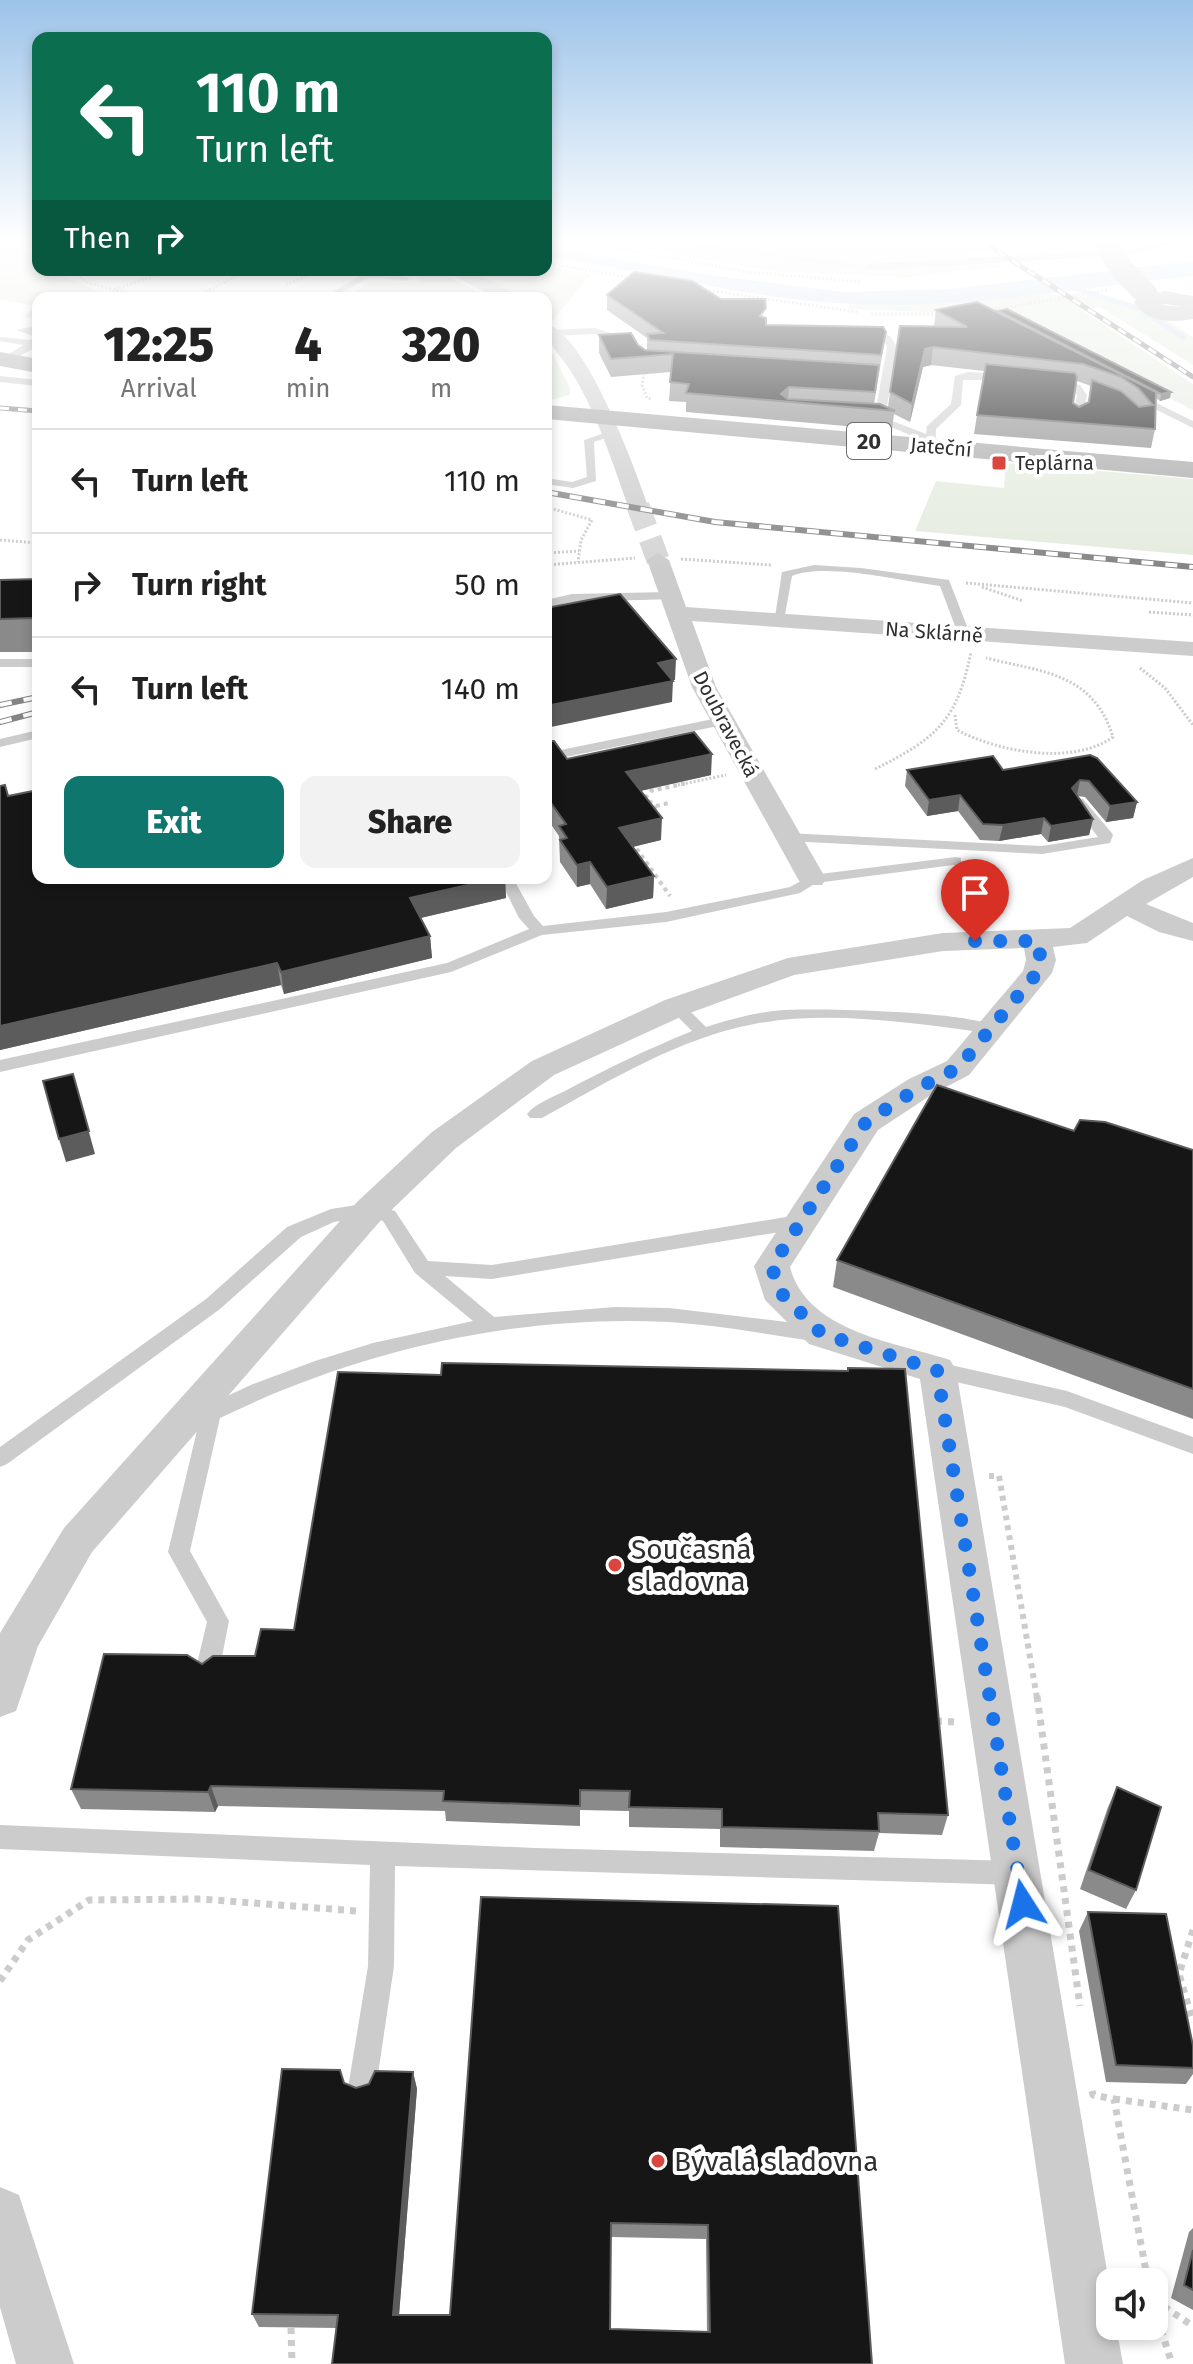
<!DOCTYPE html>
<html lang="en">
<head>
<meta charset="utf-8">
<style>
	:root { --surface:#fff; --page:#f2f2f2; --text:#222; --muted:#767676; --line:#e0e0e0; --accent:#0f766e }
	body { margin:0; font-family:"Fira Sans",sans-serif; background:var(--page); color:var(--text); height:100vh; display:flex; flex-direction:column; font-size:30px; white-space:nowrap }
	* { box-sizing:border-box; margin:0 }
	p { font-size:26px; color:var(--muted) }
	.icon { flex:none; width:44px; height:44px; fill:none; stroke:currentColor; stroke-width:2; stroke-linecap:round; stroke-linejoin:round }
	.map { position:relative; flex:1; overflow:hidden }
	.panel { position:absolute; left:32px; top:292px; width:520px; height:592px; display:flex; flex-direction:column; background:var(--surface); border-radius:16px; box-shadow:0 4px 12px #0003 }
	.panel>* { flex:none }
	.guide { position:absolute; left:32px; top:32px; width:520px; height:244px; border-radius:16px; box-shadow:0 4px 12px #0003; background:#0b6e4f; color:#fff; overflow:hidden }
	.buttons { position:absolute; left:1096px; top:2268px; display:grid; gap:16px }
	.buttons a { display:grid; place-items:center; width:72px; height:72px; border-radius:16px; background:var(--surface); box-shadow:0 4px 12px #0003; font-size:40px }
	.pin { position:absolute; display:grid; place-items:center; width:68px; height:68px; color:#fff; margin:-82px -34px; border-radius:50% 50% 50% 0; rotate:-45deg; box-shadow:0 0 8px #0007 }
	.pin .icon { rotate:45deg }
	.me { position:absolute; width:88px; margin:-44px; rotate:351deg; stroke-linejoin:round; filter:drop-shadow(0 0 6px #0008) }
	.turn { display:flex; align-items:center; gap:28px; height:168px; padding:0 32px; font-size:36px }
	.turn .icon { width:104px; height:104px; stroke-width:2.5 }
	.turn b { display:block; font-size:56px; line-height:68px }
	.then { display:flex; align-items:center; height:76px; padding:0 32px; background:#0003; gap:16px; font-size:30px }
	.eta { display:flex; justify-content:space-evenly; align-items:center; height:136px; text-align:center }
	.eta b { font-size:48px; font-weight:800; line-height:56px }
	.primary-button { display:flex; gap:16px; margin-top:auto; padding:16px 32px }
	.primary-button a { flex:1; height:92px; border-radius:16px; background:var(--accent); color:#fff; font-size:32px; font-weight:800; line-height:92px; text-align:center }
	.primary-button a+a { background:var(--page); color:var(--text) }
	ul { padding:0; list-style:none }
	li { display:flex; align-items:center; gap:24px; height:104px; padding:0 32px; border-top:2px solid var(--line) }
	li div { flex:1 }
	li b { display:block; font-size:30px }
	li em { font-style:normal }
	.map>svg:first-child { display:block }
</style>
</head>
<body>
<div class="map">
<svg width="1193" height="2364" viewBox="0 0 1193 2364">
	<rect width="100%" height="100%" fill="#fff"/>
	<path fill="#e4ebde" d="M597,241H975L991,251L961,253L1004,267L908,277L778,272Z
		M16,246L38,261V270H51L100,292L133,298H38V319L24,317L36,306L0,300V250Z
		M546,266L591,274L549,325L546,298H513L497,286L459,270H546Z
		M409,270H434L490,298H443L422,293L424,298H345L369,283H417L420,277Z
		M1040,292L1056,295L1085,294L1130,307L1143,305L1193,337V365L1100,307L1081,310L1193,384V410L1008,315L849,309L850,304L929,303Z
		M549,346L570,388V395L546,401Z
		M1006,463L1193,479V555L915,531L936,481L1004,488Z"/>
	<path fill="#ccdaea" d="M546,247L710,275L842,292L950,289L1193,261V276C1081,288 966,309 853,304C749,300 649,270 546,257Z"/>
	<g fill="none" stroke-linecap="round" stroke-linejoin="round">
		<path stroke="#ccdaea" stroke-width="5" d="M1074,288L1140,309L1183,337"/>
		<path stroke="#d5d5d5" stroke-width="23" stroke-dasharray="23 12" stroke-linecap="butt" d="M638,506L658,560"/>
		<path stroke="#ccc" stroke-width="3" stroke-dasharray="2 2" stroke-linecap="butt" d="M27,241L38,251
			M573,241L749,272L862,282
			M661,241L855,266
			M546,263L632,278
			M70,270L88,283L147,298
			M286,285L318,270
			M115,289L172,270
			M705,290L857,312
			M195,298L247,270
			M987,311L1107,290
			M871,314H941
			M645,369L642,385L647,398L651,399
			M546,507L592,520L581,540L578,562
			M0,540L38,543
			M546,553L579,551
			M681,559L771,565
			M546,565L635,558
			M966,583L1193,603
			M982,587L1023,601
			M1149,612L1193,615
			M1140,668L1165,688L1193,725
			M955,715L957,730C999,752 1072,766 1113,737C1093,672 1041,672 986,658
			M875,769C937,738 957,721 971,652
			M678,785L726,775"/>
		<path stroke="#ccc" stroke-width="4" stroke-dasharray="4 4" stroke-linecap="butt" d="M633,798L654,803L655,812L641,818L625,814L621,805Z
			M645,798L651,791L687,783
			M656,806L669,803
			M632,842L670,896"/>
		<path stroke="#ccc" stroke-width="6" stroke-dasharray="5 5" stroke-linecap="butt" d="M989,1476H999L1037,1698"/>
		<path stroke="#ccc" stroke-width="7" stroke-dasharray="6 6" stroke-linecap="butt" d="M1037,1696L1080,2006
			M936,1721L956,1722
			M1193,1930L1179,1974L1193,2022
			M0,1981L28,1940L89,1900L201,1899L357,1911
			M1092,2091L1093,2095L1114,2099L1148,2282
			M1114,2099L1193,2110
			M1154,2300L1193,2326
			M1154,2307L1172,2364
			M291,2328L292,2364"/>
		<path fill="#ccc" fill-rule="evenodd" d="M1169,241H1185L1129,255L869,270L865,267L869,264L1129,249Z
			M341,270H397L389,273L410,278L406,281L370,277L332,298H322L361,275Z
			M38,325V331H35L38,332V346L9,362H3V358L23,345L0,341V337L30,340L35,337L16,330Z
			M595,328L637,341L632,344L595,334L551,336L546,333L551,330Z
			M861,328L890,336L897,347L885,418L926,434L927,426L951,404L955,376L968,372L1007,374L1012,377L1007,380H963L961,405L936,429L935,449H927L926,442L866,416L875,414L887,347L883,340L858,333Z
			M0,376L38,380V386L0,382Z
			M1053,378L1080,385L1087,395L1081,422L1072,420L1077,395L1073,389L1050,383L1048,381Z
			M1134,392L1193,421V428L1131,397V393Z
			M608,432L617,434L594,442L596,481L573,488L546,484V478L572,482L587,477L584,440Z
			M814,565L861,568L949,580L970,634L964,638L958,634L940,586C903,581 824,562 792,576L784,620L774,623L782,572Z
			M669,592L675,596L673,599L572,602L546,608V600L572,594Z
			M0,659H38V667H0Z
			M723,717L728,718V724L546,761V753Z
			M38,730V738L0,747V739Z
			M1078,798L1083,799L1111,832L1113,835L1110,843L1042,854L787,841L780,837L787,833L1042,846L1098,837L1071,802Z
			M956,857L961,858V864L816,883L800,893L666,922L542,935L451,972L0,1072V1060L447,963L529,929L519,918L499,878H513L534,916L543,926L666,912L790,887L812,875Z
			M676,1002L682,1003L706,1027C731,1019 757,1012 784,1010C815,1008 979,1011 995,1028L987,1033C911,1023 830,1010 754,1024C679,1038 609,1081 542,1118H530L527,1114C536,1103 553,1097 565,1091C606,1069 648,1049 692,1031L668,1007Z
			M370,1203L395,1211L428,1261L492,1265L798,1215L807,1222L798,1229L492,1279L445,1276L494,1317L615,1307L669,1308L820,1326L827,1329L830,1334L827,1339L820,1342C770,1335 719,1325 669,1322C515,1314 358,1351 220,1418L190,1551L229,1621L219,1672L215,1679L207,1682L199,1679L195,1672L207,1622L168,1552L200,1418L188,1415L185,1409L188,1403L195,1401L210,1404L253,1384L315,1361L373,1343L473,1321L415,1273L383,1221L370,1217L334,1222L301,1237L220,1309L7,1464L0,1467V1447L206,1299L287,1227L331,1209Z
			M937,1362L1067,1391L1193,1437V1454L1065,1407L930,1376L927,1370L930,1364Z
			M0,1825L535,1848L1016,1861L1025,1864L1029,1873L1025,1882L1016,1885L395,1866L394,1966L376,2088L372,2098L362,2102L352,2098L348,2088L368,1966L370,1865L0,1849Z"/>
		<path fill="#ccc" fill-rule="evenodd" d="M443,270C469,270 497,278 515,298H496Z
			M546,324C586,334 635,468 648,506L645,510H631L628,506C611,459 596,409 568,367C557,351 546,343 546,324Z
			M658,553L669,560L686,607L1193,642V656L692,621L716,687L826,879L822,885H802L798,879L692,687L647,560Z
			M1193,858V877L1146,904L1193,923V941L1159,932L1127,916L1087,943L1053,947L1056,960L1052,973L969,1075L931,1095L878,1130L790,1267C807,1332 895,1342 950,1360L956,1370L1110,2289V2326H1116L1123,2364H1065L920,1379L809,1344L765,1300L754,1266L854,1114L909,1079L947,1061L1023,971L1026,960L1024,948L943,951L794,975L687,1014L554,1075L456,1148L382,1219L92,1552L38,1646L16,1711L0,1717V1633L64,1528L358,1201L432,1132L532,1061L665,1000L788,958L943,933L1070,928L1143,880Z
			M0,2187L19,2195L74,2364H16L0,2307Z"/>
		<path fill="#b9b9b9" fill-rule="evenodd" d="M1165,291L1193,296V319C1171,323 1148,322 1134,303L1137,298ZM1166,304L1183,307L1161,305Z"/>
		<path fill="#a7a7a7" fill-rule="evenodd" d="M0,352L38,359V373L0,366Z
			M546,405L1193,462V478L546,419Z"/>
		<g stroke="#848484" stroke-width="5">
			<path id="rail-far1" d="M982,241L1193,377
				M0,408L38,411"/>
		</g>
		<g stroke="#848484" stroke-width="6">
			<path id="rail" d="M546,492L715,522L1193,567
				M0,705L38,697
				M0,722L38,712"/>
		</g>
		<use href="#rail-far1" stroke="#fff" stroke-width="3" stroke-dasharray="9" stroke-linecap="butt"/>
		<use href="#rail" stroke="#fff" stroke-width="4" stroke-dasharray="12" stroke-linecap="butt"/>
		<path stroke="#b9b9b9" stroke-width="23" d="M1106,242L1120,267L1146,294"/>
	</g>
	<path fill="#8a8a8a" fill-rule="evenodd" d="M607,295L721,299L765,318L766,325L886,332L874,404L888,407L890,392L934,326L936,310L977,302L1170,398L1160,401L1156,398L1155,429L1151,448L974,434L984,371L931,365L923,367L910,422L894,414L892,430L686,412V402L669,401L671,372L611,377L599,353V335L638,345L647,350V338L607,310ZM1077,381L1091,386L1088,402L1079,407L1073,403Z
		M38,579V652H0V580Z
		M546,741L567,759L711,775L641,791L661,840L633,847L654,876L653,898L606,909L590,884L577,887L560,862L559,836L546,817Z
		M1090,755L1137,802L1133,818L1106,822L1085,797L1077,796L1093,819L1089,835L1048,842L1041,834L999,841L980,840L958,811L927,816L905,786L907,770H1003Z
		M0,786L8,796L38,878H505L506,898L420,918L430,936L432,958L284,994L281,985L0,1050Z
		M1074,1131L1193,1150V1419L833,1287L837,1260Z
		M848,1368L948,1815L942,1835L879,1833L874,1851L720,1847V1829L629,1827V1811L580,1810V1826L446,1821L445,1811L218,1806L215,1812L81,1809L71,1789L202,1664L255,1656L294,1630L441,1375L847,1371Z
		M1117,1787L1136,1890L1126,1909L1080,1889L1108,1807Z
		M481,1897L872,2364L337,2328L259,2327L252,2314L344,2083L356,2088L413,2072L417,2089L399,2315H450ZM611,2237L706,2239L707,2332L610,2329Z
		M1088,1912L1193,2046V2074L1186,2084L1106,2082L1079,1931Z
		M1193,2228V2310L1171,2298L1189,2232Z"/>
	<path fill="#5c5c5c" d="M933,347L931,365L923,367L910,422L912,404L925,349Z
		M789,387L788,402L781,394Z
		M1171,392L1170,398L1160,401L1161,394Z
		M676,659L675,680L657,684L673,681L672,702L546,728V706L658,663Z
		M712,754L711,775L626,794V772Z
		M1080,780L1077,795L1072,788Z
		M960,795L958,811L927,816L929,800Z
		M1137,802L1133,818L1106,822L1110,806Z
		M662,818L661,840L619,850V828Z
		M1044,818L1041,834L999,841L1003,825Z
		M1093,819L1089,835L1048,842L1051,826Z
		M590,862V884L577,887V865Z
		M654,876L653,898L606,909L607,887Z
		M499,878H505L506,898L412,920L410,898Z
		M430,936L432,958L284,994L281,972Z
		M277,963L281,985L0,1050V1026Z
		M73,1074L95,1154L66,1162L59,1139Z
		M211,1786L218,1806L215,1812L208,1792Z
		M413,2072L417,2089L398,2328L393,2315Z"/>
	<path fill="#161616" stroke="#5c5c5c" stroke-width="2" fill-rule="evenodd" d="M634,272L692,281L721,299H765L766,308L760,316L766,318V325L883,327L886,332L881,355L650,340L647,334L663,333L607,295Z
		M977,302L1156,392L1155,429L977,415L986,364L1075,373L1077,377L1073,403L1079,407L1089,402L1092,380L1121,391L1139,407L1153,405L1138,388L1121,377L1083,364L933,347L925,349L912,404L890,392L900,326L967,327L936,310Z
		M1007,309L1171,392L1161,394L998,311Z
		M631,333L638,345L645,350L879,365L875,392L789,387L781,394L788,399L880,404L895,411L686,393L689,384L670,382L673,354L611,359L599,335Z
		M38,579V618L0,619V580Z
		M620,594L676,659L658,663L673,681L546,706V608Z
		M694,732L712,754L626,772L662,818L619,828L654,876L607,887L590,862L577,865L560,840L567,838L559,826L566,824L546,796V741H554L567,759Z
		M1090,755L1097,758L1137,802L1110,806L1089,781L1080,780L1072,788L1093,819L1051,826L1044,818L1003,825L983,824L960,795L929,800L907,770L993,756L1003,770Z
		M5,785L8,796L38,790V878H499L410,898L430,936L281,972L277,963L0,1026V786Z
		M73,1074L89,1131L59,1139L43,1081Z
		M937,1085L1074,1131L1080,1120L1105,1122L1193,1150V1389L837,1260Z
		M442,1363L848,1371V1368L905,1369L948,1815L878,1813L879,1831L722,1827V1809L629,1807L630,1791L580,1790V1806L443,1801L444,1791L211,1786L208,1792L71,1789L104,1654L187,1655L202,1664L213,1656H255L261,1629L294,1630L338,1372L441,1375Z
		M1117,1787L1161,1807L1136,1890L1089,1870Z
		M481,1897L838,1906L872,2364H332L338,2315L252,2314L282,2069L340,2070L344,2083L356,2088L369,2084L375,2071L413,2072L393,2315H450ZM611,2223L708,2225L710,2332L610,2329Z
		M1088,1912L1166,1914L1193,2046V2068L1116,2065Z
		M1193,2250V2290L1184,2285Z"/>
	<linearGradient id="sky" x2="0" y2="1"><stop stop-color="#9dc3e9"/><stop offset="0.42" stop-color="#fff"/><stop offset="1" stop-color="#fff" stop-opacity="0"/></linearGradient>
	<rect width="1193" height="572" fill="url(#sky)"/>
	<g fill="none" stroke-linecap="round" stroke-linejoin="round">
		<path stroke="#1a73e8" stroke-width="14" stroke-dasharray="0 25.2" d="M975,941H1037L1041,960L1037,973L958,1068L920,1087L866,1122L772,1266L778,1290L822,1334L937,1370L1023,1904"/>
	</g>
	<g fill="#da453e" stroke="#fff" stroke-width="3">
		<rect x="991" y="455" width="16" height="16" rx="4"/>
		<circle cx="615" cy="1565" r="8"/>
		<circle cx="658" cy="2161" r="8"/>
	</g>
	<g text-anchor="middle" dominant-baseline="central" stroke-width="8" stroke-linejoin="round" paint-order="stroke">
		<g font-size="20" fill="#2f2f2f" stroke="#fff">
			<text transform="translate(941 447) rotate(5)">Jateční</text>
			<text transform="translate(934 632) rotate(4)">Na Sklárně</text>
			<text transform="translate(726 724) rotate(62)">Doubravecká</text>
		</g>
		<g font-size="20" fill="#2f2f2f" stroke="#fff" text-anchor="start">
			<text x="1015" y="463">Teplárna</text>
		</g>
		<rect fill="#fff" stroke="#6d6d6d" stroke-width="2" x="847" y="423" width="44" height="36" rx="6"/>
		<g font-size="22" font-weight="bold" fill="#2f2f2f">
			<text x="869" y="441">20</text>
		</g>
		<g font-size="28" fill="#2f2f2f" stroke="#fff" text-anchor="start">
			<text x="631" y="1549">Současná<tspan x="631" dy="32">sladovna</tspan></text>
			<text x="674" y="2161">Bývalá sladovna</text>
		</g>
	</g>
</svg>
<div class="buttons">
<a><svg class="icon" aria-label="sound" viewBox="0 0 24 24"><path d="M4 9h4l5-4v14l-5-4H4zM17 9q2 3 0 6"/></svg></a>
</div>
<div class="pin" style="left:975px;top:941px;background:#d93025"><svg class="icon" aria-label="arrive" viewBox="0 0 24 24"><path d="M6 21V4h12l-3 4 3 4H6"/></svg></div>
<svg class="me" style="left:1023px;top:1904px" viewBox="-20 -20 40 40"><path d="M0-17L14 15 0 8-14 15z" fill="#1a73e8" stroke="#fff" stroke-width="4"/></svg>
<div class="guide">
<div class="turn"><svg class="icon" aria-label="left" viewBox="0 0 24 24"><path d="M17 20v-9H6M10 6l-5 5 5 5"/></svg><div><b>110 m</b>Turn left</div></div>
<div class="then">Then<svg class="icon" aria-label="right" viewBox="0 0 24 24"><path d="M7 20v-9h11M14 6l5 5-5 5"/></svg></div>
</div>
<section class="panel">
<div class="eta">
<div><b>12:25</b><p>Arrival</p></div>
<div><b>4</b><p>min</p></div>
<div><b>320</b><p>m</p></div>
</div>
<ul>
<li><svg class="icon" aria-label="left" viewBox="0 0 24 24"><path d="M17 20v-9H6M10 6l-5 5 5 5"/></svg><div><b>Turn left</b></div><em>110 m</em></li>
<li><svg class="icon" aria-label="right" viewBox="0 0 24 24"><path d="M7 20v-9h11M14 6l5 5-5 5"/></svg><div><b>Turn right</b></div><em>50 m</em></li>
<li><svg class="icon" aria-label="left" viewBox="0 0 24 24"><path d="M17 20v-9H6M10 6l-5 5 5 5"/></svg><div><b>Turn left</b></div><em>140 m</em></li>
</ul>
<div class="primary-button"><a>Exit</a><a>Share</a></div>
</section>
</div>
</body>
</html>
